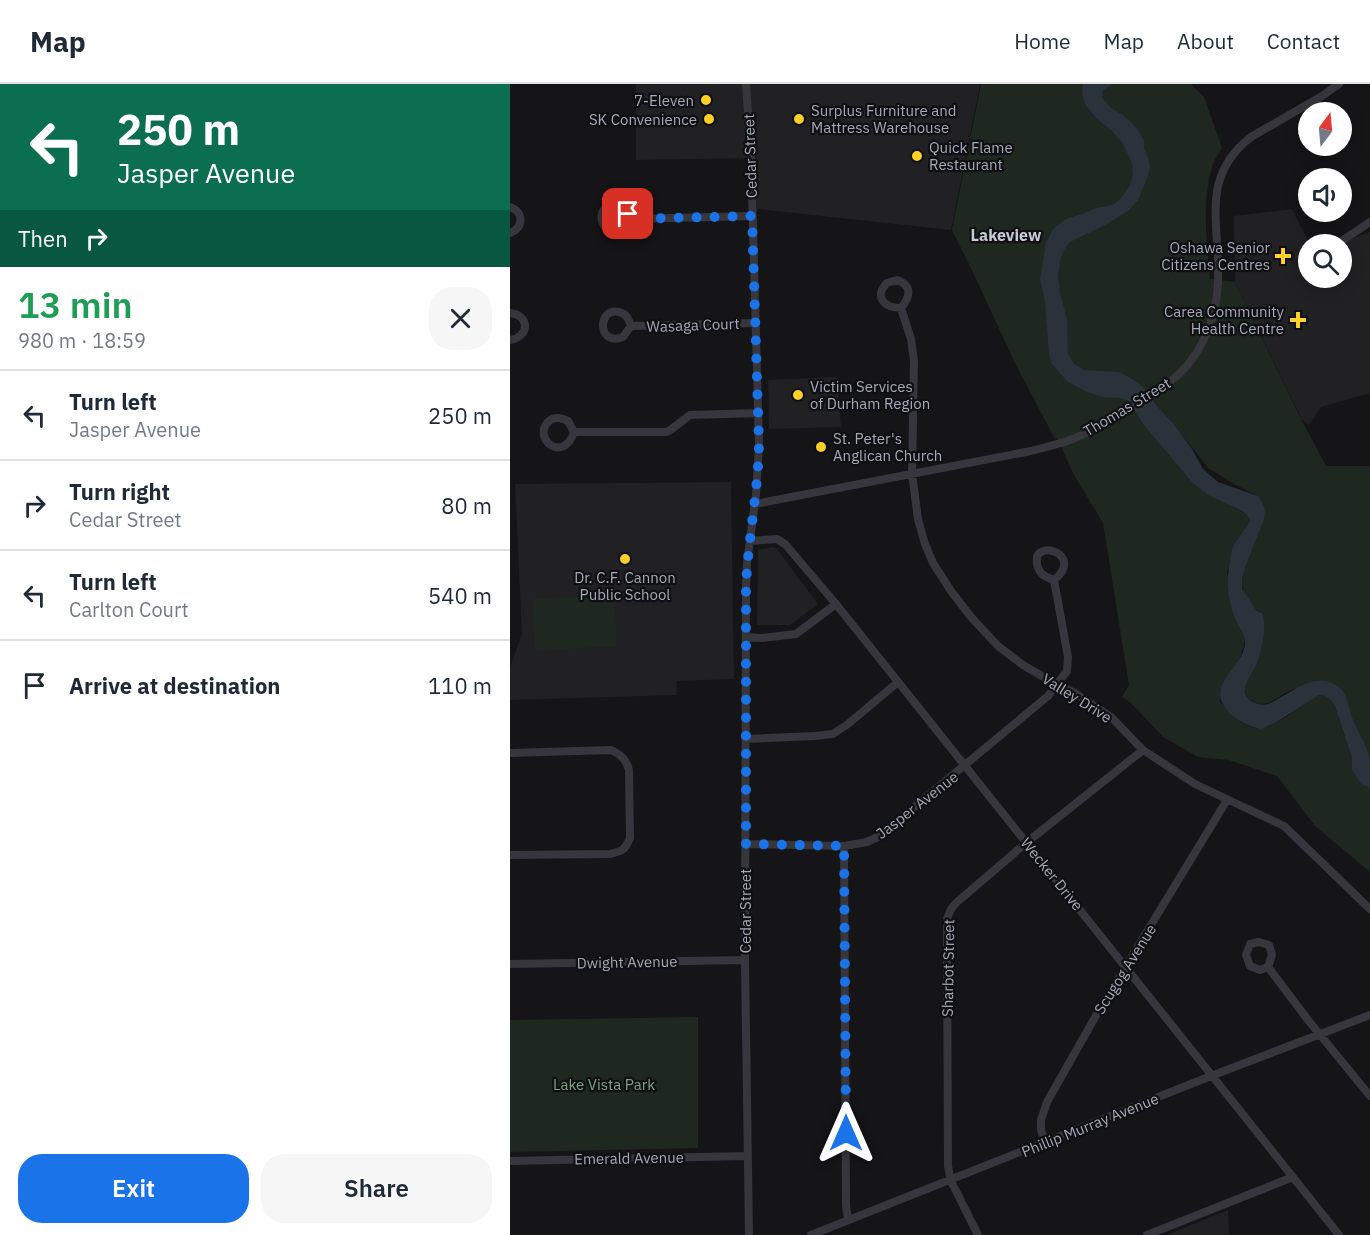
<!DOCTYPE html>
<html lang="en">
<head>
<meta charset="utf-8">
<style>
	:root { --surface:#fff; --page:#f6f6f7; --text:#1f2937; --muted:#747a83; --line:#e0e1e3; --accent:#1a73e8 }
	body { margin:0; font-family:"IBM Plex Sans",sans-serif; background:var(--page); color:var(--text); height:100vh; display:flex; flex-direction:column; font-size:22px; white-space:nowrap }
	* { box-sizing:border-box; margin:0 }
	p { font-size:20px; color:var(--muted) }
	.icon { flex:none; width:33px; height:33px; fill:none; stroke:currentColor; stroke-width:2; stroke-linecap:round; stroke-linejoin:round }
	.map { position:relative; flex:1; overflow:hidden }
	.details { display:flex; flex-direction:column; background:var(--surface); width:510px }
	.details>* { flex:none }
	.hud { background:#0b6e4f; color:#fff; overflow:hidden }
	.needle { width:39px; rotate:16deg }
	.tools { position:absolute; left:788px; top:18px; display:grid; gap:12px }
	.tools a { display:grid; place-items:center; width:54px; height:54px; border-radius:50%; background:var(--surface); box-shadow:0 3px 15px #0003; font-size:30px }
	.pin { position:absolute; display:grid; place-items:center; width:51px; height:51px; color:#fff; margin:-26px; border-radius:12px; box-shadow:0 3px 9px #0006 }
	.me { position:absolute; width:66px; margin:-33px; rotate:0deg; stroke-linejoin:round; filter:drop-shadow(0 0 4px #0008) }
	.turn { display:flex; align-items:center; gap:21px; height:126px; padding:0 18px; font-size:27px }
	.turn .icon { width:78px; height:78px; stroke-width:2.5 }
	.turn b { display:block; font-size:42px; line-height:51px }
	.then { display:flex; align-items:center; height:57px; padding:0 18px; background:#0003; gap:12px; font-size:22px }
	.round { display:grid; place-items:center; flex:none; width:63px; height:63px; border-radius:24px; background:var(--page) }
	.summary { display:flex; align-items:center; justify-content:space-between; height:102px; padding:0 18px }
	h1 { font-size:36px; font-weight:600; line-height:45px; color:#1e9e55 }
	.cta { display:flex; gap:12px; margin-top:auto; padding:12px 18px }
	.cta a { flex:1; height:69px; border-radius:24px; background:var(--accent); color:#fff; font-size:24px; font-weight:600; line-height:69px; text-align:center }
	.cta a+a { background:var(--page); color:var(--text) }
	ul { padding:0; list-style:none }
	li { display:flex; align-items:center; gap:18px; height:90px; padding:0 18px; border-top:2px solid var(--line) }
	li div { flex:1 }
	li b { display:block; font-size:22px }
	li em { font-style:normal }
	header { display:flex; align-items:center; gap:36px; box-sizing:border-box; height:84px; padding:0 30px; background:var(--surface); border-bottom:2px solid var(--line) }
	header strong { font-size:28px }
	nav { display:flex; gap:33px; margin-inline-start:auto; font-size:21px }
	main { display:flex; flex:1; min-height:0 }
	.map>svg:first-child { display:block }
</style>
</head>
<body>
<header>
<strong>Map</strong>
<nav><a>Home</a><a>Map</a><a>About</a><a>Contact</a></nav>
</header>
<main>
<section class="details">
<div class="hud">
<div class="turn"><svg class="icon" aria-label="left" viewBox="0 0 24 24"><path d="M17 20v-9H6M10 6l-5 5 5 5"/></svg><div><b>250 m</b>Jasper Avenue</div></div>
<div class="then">Then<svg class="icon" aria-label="right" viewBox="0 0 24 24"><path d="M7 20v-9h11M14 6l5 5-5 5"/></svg></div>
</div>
<div class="summary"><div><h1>13 min</h1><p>980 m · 18:59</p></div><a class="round"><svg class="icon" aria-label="close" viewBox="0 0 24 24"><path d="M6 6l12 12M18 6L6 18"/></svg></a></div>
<ul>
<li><svg class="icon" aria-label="left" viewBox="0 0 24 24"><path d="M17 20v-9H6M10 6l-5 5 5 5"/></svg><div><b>Turn left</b><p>Jasper Avenue</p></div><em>250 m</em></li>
<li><svg class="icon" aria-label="right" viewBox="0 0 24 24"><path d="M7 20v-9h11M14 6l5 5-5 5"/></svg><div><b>Turn right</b><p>Cedar Street</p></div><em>80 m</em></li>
<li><svg class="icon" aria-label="left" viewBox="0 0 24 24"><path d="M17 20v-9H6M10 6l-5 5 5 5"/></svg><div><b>Turn left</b><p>Carlton Court</p></div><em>540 m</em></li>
<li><svg class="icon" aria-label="arrive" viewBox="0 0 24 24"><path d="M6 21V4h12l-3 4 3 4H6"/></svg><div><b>Arrive at destination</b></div><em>110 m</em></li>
</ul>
<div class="cta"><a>Exit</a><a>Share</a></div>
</section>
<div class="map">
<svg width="860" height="1151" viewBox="0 0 860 1151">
	<rect width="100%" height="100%" fill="#151517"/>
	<path fill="#212124" d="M126,0H470L441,146L247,125L243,74L126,76Z
		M782,125L800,160H798V194H831V160H827L860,148V309L811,323L799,341L792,336L725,198L724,132Z
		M326,293L331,343L259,345L258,296Z
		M221,398L224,595L167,597L166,611L0,616V583L12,550L5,400Z
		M263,463L267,465L308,520L280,541H247L248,466Z
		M718,1126L719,1151H657Z"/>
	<path fill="#1f2721" d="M471,0H681L694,13L712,64C709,69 705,74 703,80C691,118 697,157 700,195L725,198L788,329L816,382H860V674L847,647L833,607C821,606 798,603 787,604C771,607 758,629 741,616C737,614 735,609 735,605C736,594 745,585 748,575C753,560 752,545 752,529C744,526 735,514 733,505C732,504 732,497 732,495L752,418L748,412L724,400L698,384L664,340L647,322L636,306L619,317L633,340L655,364L723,423L736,430L740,436L717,488L726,538L733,548L735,556L733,565L728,578L713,599L710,618C719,629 737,647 753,644C771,640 792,620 809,611C818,612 820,614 825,622L842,674V686L851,700L860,704V788L805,742L767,692L719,676L688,673L653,653L621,619L612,613L619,601L593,439L564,391L547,354L545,355L505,279L460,182L442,146Z
		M104,510L107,562L25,567L22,515Z
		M188,933V1064L0,1068V936Z"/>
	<path fill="#2a323c" d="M573,0H603L593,6L592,14L601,24L613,31L622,39L630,49L634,57V64L639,77L640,84L638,92L628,116L618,127L597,140L560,158L554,166L550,176L548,192L550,209L557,235L558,270L564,280L574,286L609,288L624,296L636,306L647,322L664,340L682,365L693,385L708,398L748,412L752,418L755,426L754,435L736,481L732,495V505L747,527L752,529C757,541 752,567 747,579C743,589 730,603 737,613C741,619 752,622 758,620C779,612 798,590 822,599C826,601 831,604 833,607C838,616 840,628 844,638C848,649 859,665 860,676C860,685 860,695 860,704L851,700L842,686V674L825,622C820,614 818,612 809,611L765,639L751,645C738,642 724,636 716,625C695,599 737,582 735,556C734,549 730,545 727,539C724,534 723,528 721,522C717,506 717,492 720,477C721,473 721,467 723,463C727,454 736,446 740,436L736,430L732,427L698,411L682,398L633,340L619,317L610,314L593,313L577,308L558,298L541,279L539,270L535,217L530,195L536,159L543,145L556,135L575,129L586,124L603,121L610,115L619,103L623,91L622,79L612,58L602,47L586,34L575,20L572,8Z"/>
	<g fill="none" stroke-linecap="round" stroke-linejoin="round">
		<path stroke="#36363c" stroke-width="8" d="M236,0L241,71L249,361L246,410L237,479L236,503L235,876L239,1151
			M0,123C14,128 14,143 0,149
			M120,135C102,168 78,127 101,122C111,119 116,127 120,135L242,132
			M827,160L860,138
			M387,196C403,202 400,213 391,224C375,224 363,213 377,199Z
			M391,224L401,255L404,277L402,390L408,435L415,460L423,479L441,507L461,533L488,562L513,581L547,601L565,609L601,633L633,666L685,700L774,742L860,825
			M0,229C20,231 20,253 0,256
			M121,242C119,236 117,230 109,228C87,223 87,263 113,253L121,242L245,239
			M64,348C53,381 21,353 39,337C45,332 51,334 58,337L64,348H155L159,347L180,331L249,329
			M245,420L521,367C535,363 551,360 565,354C589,344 611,330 633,316C645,308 659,300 670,289C694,266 707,230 708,198C711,143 688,94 741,53L812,12L829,0
			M240,457L267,455L275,460L326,520L829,1151
			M236,553L252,554L286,550L326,520
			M235,655L305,652L323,650L338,640L388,598
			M0,669L101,666C111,671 116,675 119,686L120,754C115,766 113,767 100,770L0,771
			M236,760L334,762L357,758L368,753L538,612L557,587L558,573L544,496C576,470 522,453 527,480C529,490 535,493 544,496
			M334,762L336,1121L338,1136
			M0,880L235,876
			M758,883L750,886L740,882L736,871L740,860L749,858L759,861L762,871L758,883L798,936L860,1012
			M536,1059L531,1046V1036L537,1018L588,928L717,716
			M0,1077L237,1072
			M301,1151L701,992L860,931
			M468,1151L441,1097L438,1082L437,835L441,825L446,819L516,759L633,666
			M637,1151L783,1093"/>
	</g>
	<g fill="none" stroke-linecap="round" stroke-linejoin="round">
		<path stroke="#1a73e8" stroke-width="10" stroke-dasharray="0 18" d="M118,130L120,135L242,132L249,361C248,408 238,455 236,503V760L334,762L336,1049"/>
	</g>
	<g fill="#fdcf27" stroke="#101012" stroke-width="2">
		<circle cx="196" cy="16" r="6"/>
		<circle cx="199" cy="35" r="6"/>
		<circle cx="289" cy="35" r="6"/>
		<circle cx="407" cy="72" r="6"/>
		<path d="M770 163h6v6h6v6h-6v6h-6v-6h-6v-6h6z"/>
		<path d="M785 227h6v6h6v6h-6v6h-6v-6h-6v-6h6z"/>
		<circle cx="288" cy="311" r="6"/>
		<circle cx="311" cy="363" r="6"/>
		<circle cx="115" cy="475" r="6"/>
	</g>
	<g text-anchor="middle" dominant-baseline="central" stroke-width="4.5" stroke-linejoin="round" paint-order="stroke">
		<g font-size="15" fill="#a6a9b8" stroke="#101012" text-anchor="end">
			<text x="184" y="16">7-Eleven</text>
			<text x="301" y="26" text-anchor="start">Surplus Furniture and<tspan x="301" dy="17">Mattress Warehouse</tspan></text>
			<text x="187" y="35">SK Convenience</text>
			<text x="419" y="63" text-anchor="start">Quick Flame<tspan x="419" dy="17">Restaurant</tspan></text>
			<text x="760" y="163">Oshawa Senior<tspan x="760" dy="17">Citizens Centres</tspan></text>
			<text x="774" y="227">Carea Community<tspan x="774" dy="17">Health Centre</tspan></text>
			<text x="300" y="302" text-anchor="start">Victim Services<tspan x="300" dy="17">of Durham Region</tspan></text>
			<text x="323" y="354" text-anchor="start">St. Peter's<tspan x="323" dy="17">Anglican Church</tspan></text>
			<text x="115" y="493" text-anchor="middle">Dr. C.F. Cannon<tspan x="115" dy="17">Public School</tspan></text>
		</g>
		<g font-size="15" fill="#a6a9b8" stroke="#101012">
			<text transform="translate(240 72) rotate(-92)">Cedar Street</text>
			<text transform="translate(183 241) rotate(-2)">Wasaga Court</text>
			<text transform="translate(617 323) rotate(-31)">Thomas Street</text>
			<text transform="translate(567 614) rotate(32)">Valley Drive</text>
			<text transform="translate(407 721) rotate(-38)">Jasper Avenue</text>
			<text transform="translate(542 790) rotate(51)">Wecker Drive</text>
			<text transform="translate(235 827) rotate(-90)">Cedar Street</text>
			<text transform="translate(117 878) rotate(-1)">Dwight Avenue</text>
			<text transform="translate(438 884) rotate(-89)">Sharbot Street</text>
			<text transform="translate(615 885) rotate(-58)">Scugog Avenue</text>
			<text transform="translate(580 1041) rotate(-22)">Phillip Murray Avenue</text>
			<text transform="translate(119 1074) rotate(-1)">Emerald Avenue</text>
		</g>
		<g font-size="15" fill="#7ca483" stroke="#101012">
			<text x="94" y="1000">Lake Vista Park</text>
		</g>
		<g font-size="16" font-weight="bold" fill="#c7c9d4" stroke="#101012">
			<text x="496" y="151">Lakeview</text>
		</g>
	</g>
</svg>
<div class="tools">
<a><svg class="needle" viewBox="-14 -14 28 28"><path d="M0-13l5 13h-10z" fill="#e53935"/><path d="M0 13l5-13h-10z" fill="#747a83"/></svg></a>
<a><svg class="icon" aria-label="sound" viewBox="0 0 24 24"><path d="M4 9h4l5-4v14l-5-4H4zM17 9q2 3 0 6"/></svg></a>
<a><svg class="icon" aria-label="search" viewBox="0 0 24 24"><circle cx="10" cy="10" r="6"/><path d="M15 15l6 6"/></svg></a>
</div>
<div class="pin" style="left:118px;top:130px;background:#d93025"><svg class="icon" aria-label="arrive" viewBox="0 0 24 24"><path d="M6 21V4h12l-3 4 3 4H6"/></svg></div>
<svg class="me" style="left:336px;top:1049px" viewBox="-20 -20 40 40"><path d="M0-17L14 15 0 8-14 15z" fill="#1a73e8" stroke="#fff" stroke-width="4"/></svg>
</div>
</main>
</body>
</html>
